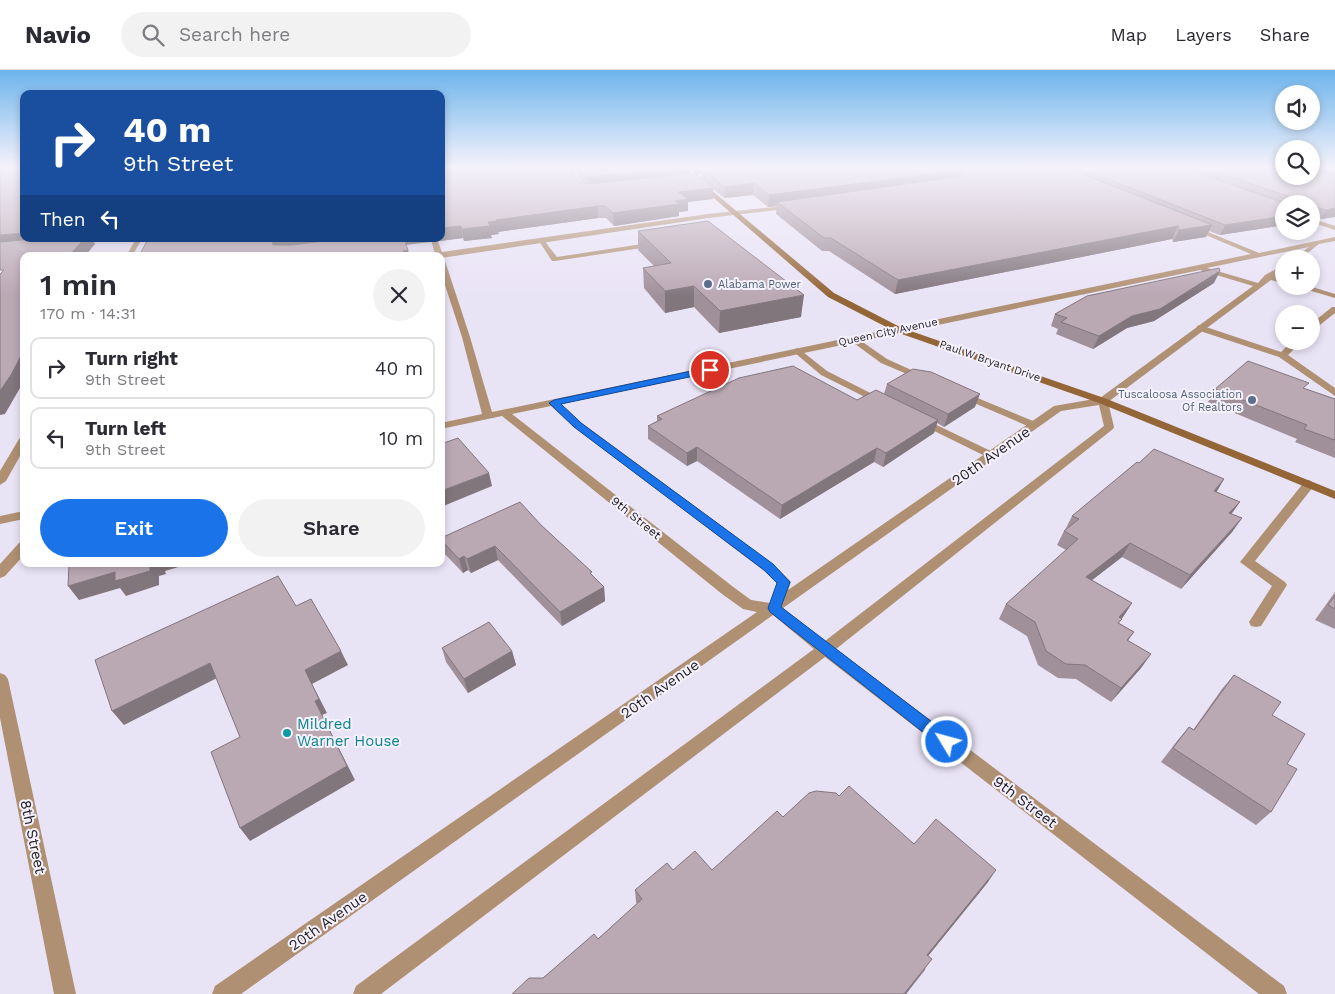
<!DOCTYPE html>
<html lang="en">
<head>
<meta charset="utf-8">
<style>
	:root { --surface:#fff; --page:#f2f2f3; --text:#2b2b33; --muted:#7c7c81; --line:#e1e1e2; --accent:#1a73e8 }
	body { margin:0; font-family:"Work Sans",sans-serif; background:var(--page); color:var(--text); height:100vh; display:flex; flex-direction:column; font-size:19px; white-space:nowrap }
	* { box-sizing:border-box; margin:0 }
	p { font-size:16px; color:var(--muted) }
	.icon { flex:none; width:28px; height:28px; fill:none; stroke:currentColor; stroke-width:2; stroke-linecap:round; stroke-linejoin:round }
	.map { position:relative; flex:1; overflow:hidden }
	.sheet { position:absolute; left:20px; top:182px; width:425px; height:315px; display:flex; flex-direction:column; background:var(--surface); border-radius:10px; box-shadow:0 2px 8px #0003 }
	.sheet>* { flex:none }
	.hud { position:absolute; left:20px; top:20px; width:425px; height:152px; border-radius:10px; box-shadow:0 2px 8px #0003; background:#1a4fa0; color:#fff; overflow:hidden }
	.controls { position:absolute; left:1275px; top:15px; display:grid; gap:10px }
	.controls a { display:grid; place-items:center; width:45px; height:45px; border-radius:50%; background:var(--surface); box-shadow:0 2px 8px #0003; font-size:25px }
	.pin { position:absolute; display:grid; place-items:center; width:42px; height:42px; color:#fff; margin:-21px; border:2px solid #fff; border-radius:50%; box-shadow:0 1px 5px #0007 }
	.me { position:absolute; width:55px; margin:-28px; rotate:307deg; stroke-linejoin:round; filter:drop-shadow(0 0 4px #0008) }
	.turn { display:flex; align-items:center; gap:18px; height:105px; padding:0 20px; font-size:22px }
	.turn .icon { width:65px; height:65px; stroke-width:2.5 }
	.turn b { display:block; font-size:35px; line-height:42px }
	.then { display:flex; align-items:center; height:48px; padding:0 20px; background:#0003; gap:10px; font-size:19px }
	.round { display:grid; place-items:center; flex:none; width:52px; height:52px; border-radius:26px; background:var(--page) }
	.overview { display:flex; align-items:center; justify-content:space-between; height:85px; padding:0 20px }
	h1 { font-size:30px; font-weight:600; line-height:38px }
	.button { display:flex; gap:10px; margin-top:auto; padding:10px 20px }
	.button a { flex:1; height:58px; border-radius:30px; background:var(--accent); color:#fff; font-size:20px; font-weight:600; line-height:58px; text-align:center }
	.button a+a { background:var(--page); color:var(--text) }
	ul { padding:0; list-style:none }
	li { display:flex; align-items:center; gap:15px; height:62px; margin:0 10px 8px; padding:0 10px; border:2px solid var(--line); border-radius:10px }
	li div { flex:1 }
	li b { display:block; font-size:19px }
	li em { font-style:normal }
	header { display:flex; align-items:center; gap:30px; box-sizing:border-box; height:70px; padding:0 25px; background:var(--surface); border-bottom:1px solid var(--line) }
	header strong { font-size:24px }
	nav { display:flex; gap:28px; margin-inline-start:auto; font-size:18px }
	.search { width:350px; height:45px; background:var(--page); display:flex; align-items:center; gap:12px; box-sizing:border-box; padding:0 18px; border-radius:28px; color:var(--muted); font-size:19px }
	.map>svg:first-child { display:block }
</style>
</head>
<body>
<header>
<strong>Navio</strong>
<div class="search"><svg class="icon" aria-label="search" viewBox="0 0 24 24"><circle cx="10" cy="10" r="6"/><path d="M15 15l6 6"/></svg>Search here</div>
<nav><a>Map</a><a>Layers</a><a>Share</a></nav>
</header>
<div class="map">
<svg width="1335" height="924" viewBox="0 0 1335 924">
	<rect width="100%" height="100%" fill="#e9e3f6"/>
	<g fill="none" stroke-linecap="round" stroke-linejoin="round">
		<path fill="#b09072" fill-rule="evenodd" d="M604,97H619L575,104L574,106L583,116L580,118L568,106L571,102Z
			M1311,148L1335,156V160L1311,152Z
			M539,169H543L557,187L655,172L659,174L655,176L555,191H552L539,171Z
			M1332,237H1335V243L1311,262V254Z
			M1200,255L1281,282L1292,271H1302L1288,285L1335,318V326L1279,287L1197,260V256Z
			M854,266L887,289L929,308L927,310H921L881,293L851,271L850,269Z
			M798,278L827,301L888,332L883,335L879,334L821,305L795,283V279Z
			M963,322L1038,353L1039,355L1038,357H1030L960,327V323Z
			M922,348L995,383L997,385L995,387H987L918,353L917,351Z
			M1309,410L1315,414L1313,417L1255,491L1285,512L1287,515L1261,556L1256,557L1251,556L1249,552L1272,516L1240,492L1305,411Z"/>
		<path fill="#b09072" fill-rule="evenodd" d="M793,135L795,136V138L708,148L441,188L435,185L431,169H437L442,182L708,144Z
			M1191,155L1259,183L1335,167V171L1319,174L1300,189H1292L1309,177L1207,198L1258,213L1265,205L1284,195V201L1276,207L1284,209V214L1271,210L1108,332L1114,357L1113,359L836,579L1284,916L1287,924H1259L825,587L381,924H353L356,916L814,579L773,545L241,924H212L215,916L757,542L743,539L722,524L502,346L441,359V353L482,344L462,267L441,203V189L445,191L470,267L492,342L1251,184L1189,158V156ZM1200,200L1253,216L1100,328L1054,336L788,520L791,512L773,494L582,353L561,334ZM1099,335L1104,356L825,571L783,538L1061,341ZM551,336L574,357L763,500L777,513L770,533L751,530L732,516L512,344Z
			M88,169H108L77,174L74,172Z
			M136,169H142L132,186H126Z
			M1295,216H1309L1335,224V228Z
			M24,366V379L6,411L0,415V401L19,369Z
			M24,441V449L0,454V446Z
			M24,472V485L5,506L0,508V494L19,473Z
			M0,603L5,605L8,609L76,924H54L0,648Z"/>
		<path fill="#946537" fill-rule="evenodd" d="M678,97H684L834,223L902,258L1107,329L1335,421V429L1099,333L896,262L828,227Z"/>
	</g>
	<path fill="#a0909a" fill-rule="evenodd" d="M441,97H688L689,104L695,103L690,100V97H1039L1071,99L1072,97H1335V147L1321,149L1311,147V134H1284V155L1220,165L1209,161L1206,167L1173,172L1172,169L895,224L829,181H822L776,144L777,136L768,137L753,125L724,128L713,119V129L688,132V141L679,142V146L614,156L606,148H598L498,162L499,164L491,165L492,168L464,171L463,168L440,171L439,169H441ZM577,99V107L584,113L580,112L571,102ZM697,104H702V109Z
		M638,161L801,247L719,263L694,237L665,243L644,218L643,198L654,196L638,180Z
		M1214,213L1154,251L1127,258L1093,279L1056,264L1058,259L1051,256L1055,244Z
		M887,314L975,337L944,357L937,353L934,363L883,397L874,392L780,449L697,391L687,396L648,369V356L657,351V346L857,330L884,324Z
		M1215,319H1305L1335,329V388L1295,372L1297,369L1208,332Z
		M1139,393L1224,409L1216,422L1240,432L1231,444L1242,448L1232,462L1181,519L1122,487L1092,510L1132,533L1119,553L1134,562L1128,571L1151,584L1141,598L1111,632L1076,609L1058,608L1038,595L1027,566L999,549L1006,534L1066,480L1057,475L1064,461L1066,460H1065L1072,446Z
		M541,455L604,517L605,531L562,556L498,490L471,503L468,500L463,503L444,483L441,474V468Z
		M1335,522V559L1315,550Z
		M442,578L512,581L516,595L468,623L446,592Z
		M1234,605L1272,645L1287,694L1271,742L1256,755L1161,692L1177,671L1189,657L1193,660L1222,619Z
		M839,726L914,774L988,812L928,886L925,900L906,924H512L543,908L598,869L637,834L636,832L635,820L673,800H712L783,747Z"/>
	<path fill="#82767d" d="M566,97H577V99L567,104Z
		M696,97H753L702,99V104H696Z
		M689,98V109L589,118L588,107Z
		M962,100L960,111L777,132V136L768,137L769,125Z
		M754,113L753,125L724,128L725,117Z
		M713,118V129L688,132V141L679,142V146L614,156L613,143L678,122Z
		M598,136V148L498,162L499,164L491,165L492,168L464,171L462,159L488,152L496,150Z
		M1335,138V147L1321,149L1326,140Z
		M1284,146V155L1220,165L1225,155Z
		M1212,155L1206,167L1173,172L1179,160Z
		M461,156L463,168L440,171L439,169H441V158Z
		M1178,156L1172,169L895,224L898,210Z
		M24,163V169H93L95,174L85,186H69L0,178V165Z
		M277,169H382L276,186L272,173Z
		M403,169H431L430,172L405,175Z
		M408,180L410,186H404L403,181Z
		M1220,201L1214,213L1154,251L1127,258L1093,279L1099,266L1132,246Z
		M694,216V237L665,243V221Z
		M804,225L801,247L719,263L720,241Z
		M24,280V311L5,344L0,345V321Z
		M980,324L975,337L944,357L948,344Z
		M938,350L934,363L883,397L886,383Z
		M697,377V391L687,396V383Z
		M877,378L874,392L780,449L782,435Z
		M489,403L492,416L441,437V421Z
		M1224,409L1216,423L1214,421Z
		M1240,432L1230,446L1229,443Z
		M1242,448L1232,462L1181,519L1190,505Z
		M1130,473L1122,487L1078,521L1086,507Z
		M495,476L498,490L471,503L467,489Z
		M464,486L468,500L463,503L459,489Z
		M150,494H181L182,496L165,501L166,504L159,506V515L126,526L120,518L79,530L68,516L115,502Z
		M604,517L605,531L562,556L560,542Z
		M1132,533L1123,547L1110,561L1119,547Z
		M341,581L348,595L312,614L327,643L322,645L355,710L250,771L240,758L315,631L305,600Z
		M512,581L516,595L468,623L464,609Z
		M1151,584L1141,598L1111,632L1121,618Z
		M210,593L219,607L124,655L112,641Z
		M996,800L988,812L920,896L927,885Z
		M932,889L906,924H904Z"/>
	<path fill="#baa8b3" stroke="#82767d" d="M0,97H24V163L0,165Z
		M441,97H566L580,112L588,114L696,103L713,118L678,122L688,129L675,131L679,134L613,143L605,136H598L496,150L497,151L488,152L490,156L462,159L461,156L441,158Z
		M578,97H688L689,98L588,107Z
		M716,97H1065L1212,155L1179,160L1178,156L898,210L831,168H824L777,132L963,106L965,104L962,100L769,125L754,113L725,117L702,99Z
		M1077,97H1182L1287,134H1284V146L1225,155Z
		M1201,97H1284V106H1311V97H1312L1313,99L1335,106V138L1326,140L1315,137V142H1311V134H1289L1291,133L1290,127Z
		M708,151L804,225L720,241L694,216L665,221L643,198L671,193L638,161Z
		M34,169H84L69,186H24V280L11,305L0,321V204L4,200H0V172Z
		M148,169H282H277L272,173L273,175H292L340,169H404L408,180L403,181L404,186H139Z
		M1219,198L1220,201L1160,239L1132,246L1099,266L1061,252L1067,248L1055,244L1087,226Z
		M1248,291L1309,313L1303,318L1335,329V370L1304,359L1307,355L1215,319Z
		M793,296L857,330L876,320L938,350L886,383L877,378L782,435L697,377L687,383L648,356L662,349L657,346L739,308Z
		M913,299L931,302L980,324L948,344L887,314Z
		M458,368L489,403L441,421V374Z
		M1154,379L1224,409L1214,421L1240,432L1229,443L1242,448L1190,505L1130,473L1086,507L1132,533L1119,547L1122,549L1118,553L1134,562L1127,570L1151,584L1121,618L1085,595L1066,594L1046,581L1035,552L1006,534L1078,469L1064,461L1079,449L1072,446L1137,392L1139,393Z
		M520,432L541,455L592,502L590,503L604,517L560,542L495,476L467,489L464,486L459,489L441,470V468Z
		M69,494H150V501L115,511V502L68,516Z
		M278,506L296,536L311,529L341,581L305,600L319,629L315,631L347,696L240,758L211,682L240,667L210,593L112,641L95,590Z
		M1335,526V539L1328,535Z
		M489,552L512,581L464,609L442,578Z
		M1234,605L1281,632L1272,645L1305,664L1287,694L1297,699L1271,742L1173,678L1189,657L1194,660Z
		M849,716L914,774L936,749L996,800L927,885L932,889L904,924H512L529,908H543L594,864L598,869L642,829L635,820L667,793L673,800L695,781L712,800L777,741L783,747L809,723L816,721L836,723L839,726Z"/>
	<linearGradient id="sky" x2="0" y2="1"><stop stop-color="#6db4ec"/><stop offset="0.43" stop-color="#f5f2fb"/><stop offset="1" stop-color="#f5f2fb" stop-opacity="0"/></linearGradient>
	<rect width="1335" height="226" fill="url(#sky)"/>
	<path fill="#1a73e8" stroke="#114b97" d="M710,297L714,300L713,302L561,334L581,353L773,494L790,512L781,537L953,668L955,672L953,677L947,679L942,677L770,542L768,538L777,513L764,500L574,357L549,333L554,330Z"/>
	<g fill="#5c6f8a" stroke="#f5f2fd" stroke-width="2">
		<circle cx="708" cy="214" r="5"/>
		<circle cx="1252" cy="330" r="5"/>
	</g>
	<circle fill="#0f9aa8" stroke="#f5f2fd" stroke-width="2" cx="287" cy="663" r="5"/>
	<g text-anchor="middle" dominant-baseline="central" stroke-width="4" stroke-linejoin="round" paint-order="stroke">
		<g font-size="11" fill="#4e5e75" stroke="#f5f2fd" text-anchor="start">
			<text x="718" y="214">Alabama Power</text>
			<text x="1242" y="324" text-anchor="end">Tuscaloosa Association<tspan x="1242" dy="13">Of Realtors</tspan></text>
		</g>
		<g font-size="11" fill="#26242a" stroke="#f5f2fd">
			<text transform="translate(888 262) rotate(-12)">Queen City Avenue</text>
			<text transform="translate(990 291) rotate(19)">Paul W Bryant Drive</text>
		</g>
		<g font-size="12" fill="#26242a" stroke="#f5f2fd">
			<text transform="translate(636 448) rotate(39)">9th Street</text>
		</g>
		<g font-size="15" fill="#26242a" stroke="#f5f2fd">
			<text transform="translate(991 386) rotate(-35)">20th Avenue</text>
			<text transform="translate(660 619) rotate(-35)">20th Avenue</text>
			<text transform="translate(1025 732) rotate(37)">9th Street</text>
			<text transform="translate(33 767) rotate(78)">8th Street</text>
			<text transform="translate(328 851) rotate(-35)">20th Avenue</text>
		</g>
		<g font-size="15" fill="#0d838f" stroke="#f5f2fd" text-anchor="start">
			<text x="297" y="654">Mildred<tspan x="297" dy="17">Warner House</tspan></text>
		</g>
	</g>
</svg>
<div class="controls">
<a><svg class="icon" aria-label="sound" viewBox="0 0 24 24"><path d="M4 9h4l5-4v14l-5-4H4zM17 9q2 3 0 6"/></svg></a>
<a><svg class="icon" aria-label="search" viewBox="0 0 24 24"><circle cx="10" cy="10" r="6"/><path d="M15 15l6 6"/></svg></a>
<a><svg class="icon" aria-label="layers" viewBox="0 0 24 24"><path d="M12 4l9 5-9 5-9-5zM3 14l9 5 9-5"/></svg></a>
<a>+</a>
<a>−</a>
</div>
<div class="pin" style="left:710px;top:300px;background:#d93025"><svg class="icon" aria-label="arrive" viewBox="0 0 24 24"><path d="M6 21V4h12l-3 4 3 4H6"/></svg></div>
<svg class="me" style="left:947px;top:672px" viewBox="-20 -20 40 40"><circle r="17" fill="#1a73e8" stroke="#fff" stroke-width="3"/><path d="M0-11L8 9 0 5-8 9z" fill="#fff"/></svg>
<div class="hud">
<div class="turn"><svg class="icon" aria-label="right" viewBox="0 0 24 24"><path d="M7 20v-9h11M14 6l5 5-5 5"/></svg><div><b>40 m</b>9th Street</div></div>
<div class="then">Then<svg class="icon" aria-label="left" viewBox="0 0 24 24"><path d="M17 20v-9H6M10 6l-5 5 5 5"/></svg></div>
</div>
<section class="sheet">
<div class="overview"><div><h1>1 min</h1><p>170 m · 14:31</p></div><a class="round"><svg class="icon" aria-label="close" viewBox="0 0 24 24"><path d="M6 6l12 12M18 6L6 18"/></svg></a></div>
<ul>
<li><svg class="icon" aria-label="right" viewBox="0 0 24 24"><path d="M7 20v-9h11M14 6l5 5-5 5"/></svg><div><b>Turn right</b><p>9th Street</p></div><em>40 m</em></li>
<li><svg class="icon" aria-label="left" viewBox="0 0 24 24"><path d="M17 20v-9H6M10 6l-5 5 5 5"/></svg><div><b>Turn left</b><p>9th Street</p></div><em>10 m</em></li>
</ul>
<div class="button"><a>Exit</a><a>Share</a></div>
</section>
</div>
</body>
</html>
